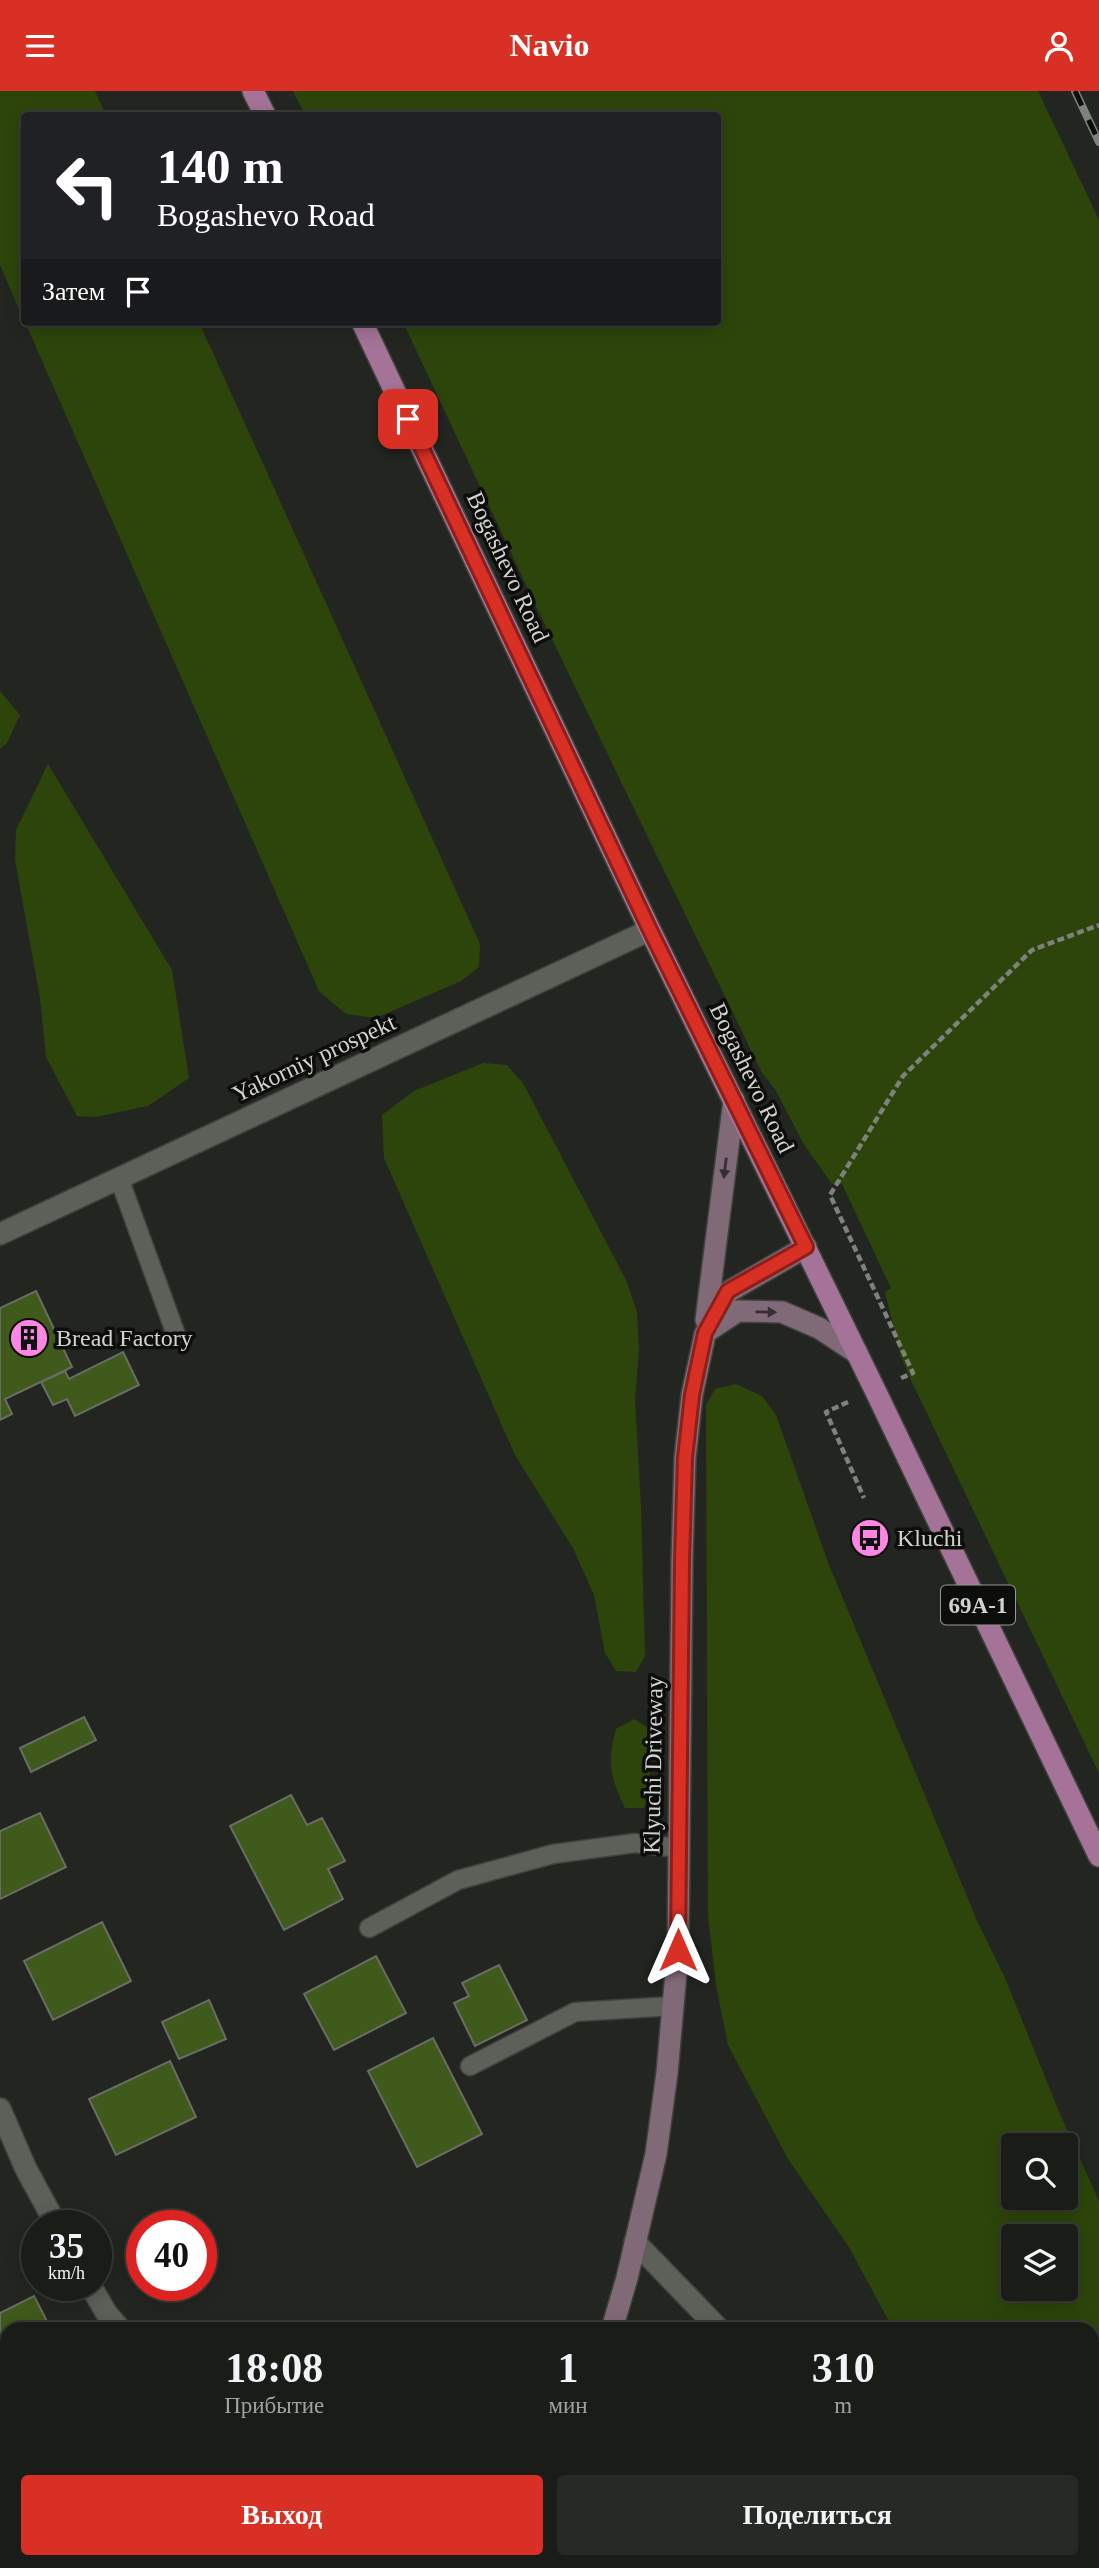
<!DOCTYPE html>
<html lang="ru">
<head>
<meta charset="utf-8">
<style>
	:root { --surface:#1a1c18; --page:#272925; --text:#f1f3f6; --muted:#9fa1a2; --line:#383a37; --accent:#d93025 }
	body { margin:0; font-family:Georgia,serif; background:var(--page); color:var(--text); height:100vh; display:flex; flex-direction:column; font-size:26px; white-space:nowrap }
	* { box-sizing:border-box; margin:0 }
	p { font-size:23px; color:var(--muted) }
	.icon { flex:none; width:38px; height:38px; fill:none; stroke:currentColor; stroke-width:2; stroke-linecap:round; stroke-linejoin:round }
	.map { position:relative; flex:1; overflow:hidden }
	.sheet { position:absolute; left:0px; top:2231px; width:1099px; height:247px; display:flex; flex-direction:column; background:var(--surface); border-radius:21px 21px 0 0; box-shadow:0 4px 18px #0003,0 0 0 2px var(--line) }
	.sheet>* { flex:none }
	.guide { position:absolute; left:21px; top:21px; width:700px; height:214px; border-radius:7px; box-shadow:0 4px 18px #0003,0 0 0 2px var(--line); background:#202124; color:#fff; overflow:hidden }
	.buttons { position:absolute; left:1001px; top:2042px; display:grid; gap:14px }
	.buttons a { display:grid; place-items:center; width:77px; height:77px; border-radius:7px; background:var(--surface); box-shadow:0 4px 18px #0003,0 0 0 2px var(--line); font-size:35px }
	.speed { position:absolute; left:21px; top:2119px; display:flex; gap:14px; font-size:35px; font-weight:700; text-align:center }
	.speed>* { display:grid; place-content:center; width:91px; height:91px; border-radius:50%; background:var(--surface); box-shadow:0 4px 18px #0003,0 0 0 2px var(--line); line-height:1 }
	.speed small { font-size:18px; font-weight:400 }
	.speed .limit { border:10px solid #d22; background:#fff; color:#111 }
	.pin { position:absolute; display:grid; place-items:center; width:60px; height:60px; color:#fff; margin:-30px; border-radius:14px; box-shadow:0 4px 10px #0006 }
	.me { position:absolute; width:77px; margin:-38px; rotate:0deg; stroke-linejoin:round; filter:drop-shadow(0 0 5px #0008) }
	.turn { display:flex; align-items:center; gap:24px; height:147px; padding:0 21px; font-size:32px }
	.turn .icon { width:91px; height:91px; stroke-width:2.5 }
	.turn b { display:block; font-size:49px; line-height:60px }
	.then { display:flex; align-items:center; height:66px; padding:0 21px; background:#0003; gap:14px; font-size:26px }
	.eta { display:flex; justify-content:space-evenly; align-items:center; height:119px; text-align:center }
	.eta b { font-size:42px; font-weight:700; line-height:49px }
	.action { display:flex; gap:14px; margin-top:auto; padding:14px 21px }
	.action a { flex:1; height:80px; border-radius:7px; background:var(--accent); color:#fff; font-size:28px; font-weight:700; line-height:80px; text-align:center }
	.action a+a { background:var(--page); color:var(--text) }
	header { display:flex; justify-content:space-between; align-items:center; height:91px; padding:0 21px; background:var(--accent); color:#fff; font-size:32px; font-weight:700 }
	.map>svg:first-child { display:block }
</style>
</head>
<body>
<header><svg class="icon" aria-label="menu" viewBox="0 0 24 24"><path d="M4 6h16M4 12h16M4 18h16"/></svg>Navio<svg class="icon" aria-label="person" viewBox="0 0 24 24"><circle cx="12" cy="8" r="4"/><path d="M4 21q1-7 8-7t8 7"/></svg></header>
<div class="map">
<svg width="1099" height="2477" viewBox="0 0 1099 2477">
	<rect width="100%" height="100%" fill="#232620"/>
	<path fill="#2d450b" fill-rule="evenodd" d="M0,0H95L106,24H24V230L0,174Z
		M293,0H1038L1099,129V1682L911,1289L900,1263L885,1201L891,1197L842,1093H832L803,1052L775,998L762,982L535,513L403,231H718V24H305Z
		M25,231H199L480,853L479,876L461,890L376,927L346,923L319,900Z
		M0,600L20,624L7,652L0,658Z
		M48,673L172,879L189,987L148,1015L96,1026L77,1025L46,966L40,907L15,769L16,739Z
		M483,972L507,974L523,992L626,1189L637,1221L639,1260L635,1309L641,1415L645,1565L636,1581L616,1580L605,1562L594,1504L573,1457L515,1364L384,1067L382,1024L414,1000Z
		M736,1293L762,1305L776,1324L829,1474L978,1832L1005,1887L1060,2023L1099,2110V2477H1008L1005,2471H1092V2238H893L849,2156L788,2068L728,1954L716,1894L708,1824L706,1314L715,1298ZM1013,2054H1066V2107H1013ZM1013,2146H1066V2198H1013Z
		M634,1628L648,1637L650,1700L644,1717H625C610,1687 607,1669 616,1638Z"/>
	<path fill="#3f5a1a" stroke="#696d66" stroke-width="2" d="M36,1200L72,1276L5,1308L12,1323L0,1329V1217Z
		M123,1261L139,1294L75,1325L67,1308L53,1314L41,1291L65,1280L69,1288Z
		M84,1626L96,1649L31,1681L20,1657Z
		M291,1704L307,1734L322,1727L345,1770L328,1778L343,1808L284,1839L230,1735Z
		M40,1722L66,1776L0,1808V1740Z
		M102,1831L131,1890L53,1929L24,1870Z
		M376,1865L406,1922L334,1959L304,1903Z
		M499,1874L527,1929L475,1955L454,1912L469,1905L462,1892Z
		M209,1909L226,1948L179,1968L162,1931Z
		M433,1947L482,2043L417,2076L368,1980Z
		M170,1970L196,2026L116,2064L89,2008Z
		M182,2120L190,2135H154Z
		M34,2205L51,2238H7V2285L0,2271V2222Z
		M296,2471H368L365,2477H293Z"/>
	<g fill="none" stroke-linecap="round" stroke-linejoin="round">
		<g stroke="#3f423d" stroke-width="21">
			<path id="lane" d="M119,1087L178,1249
				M369,1837L458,1789L553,1763L635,1752L678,1757
				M470,1975L575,1921L673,1915"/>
		</g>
		<g stroke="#3f423d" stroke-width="24">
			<path id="street" d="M0,1143L650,839
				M0,2018L26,2078L57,2135
				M635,2151L719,2238
				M90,2194L107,2223L120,2238
				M767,2477L769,2471"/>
		</g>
		<g stroke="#3f423d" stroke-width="24">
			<path id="secondary" d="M706,1229L734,1009
				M709,1239L738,1220L782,1221L819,1237L857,1262
				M612,2238L627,2187L656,2063L667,1982L678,1859L682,1470L685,1367L692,1304L705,1243L728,1201L806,1156
				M540,2477L542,2471"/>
		</g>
		<g stroke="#3f423d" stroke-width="24">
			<path id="primary" d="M253,0L265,24
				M362,231L650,839L875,1299L1099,1765"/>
		</g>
		<path stroke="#7f817c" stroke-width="4.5" stroke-dasharray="7 3.5" stroke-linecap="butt" d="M901,1287L913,1282L830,1104L903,985L1032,859L1099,834
			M848,1311L826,1321L864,1407
			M202,2477L205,2471
			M490,2477L493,2471"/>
		<use href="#lane" stroke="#5c6059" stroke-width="18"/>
		<use href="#street" stroke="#5c6059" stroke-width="21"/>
		<use href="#secondary" stroke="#806a78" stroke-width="21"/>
		<use href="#primary" stroke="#a47397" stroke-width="21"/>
		<g stroke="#7f817c" stroke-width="8">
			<path id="rail" d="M1075,0L1099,51"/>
		</g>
		<use href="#rail" stroke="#0d0e0c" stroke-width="5" stroke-dasharray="16" stroke-linecap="butt"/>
	</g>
	<defs><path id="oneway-solid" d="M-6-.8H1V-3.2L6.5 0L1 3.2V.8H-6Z" transform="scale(1.75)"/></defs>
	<g fill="#352e32">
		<use href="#oneway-solid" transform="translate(725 1077) rotate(97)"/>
		<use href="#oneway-solid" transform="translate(766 1221) rotate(1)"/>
	</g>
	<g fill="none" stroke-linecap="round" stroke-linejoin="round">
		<g stroke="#8d1f18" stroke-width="18">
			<path id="route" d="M408,328L650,839L806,1156L728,1200L705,1242L692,1304L685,1367L682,1470L678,1859"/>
		</g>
		<use href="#route" stroke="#d93025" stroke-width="12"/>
	</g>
	<defs>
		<g id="building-disc" transform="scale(2.0125)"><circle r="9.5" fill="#fd86e2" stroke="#0d0e0c"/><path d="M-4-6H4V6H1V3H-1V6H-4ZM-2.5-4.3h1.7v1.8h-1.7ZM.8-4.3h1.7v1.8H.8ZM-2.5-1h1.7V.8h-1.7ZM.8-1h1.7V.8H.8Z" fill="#111"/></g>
		<g id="bus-disc" transform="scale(2.0125)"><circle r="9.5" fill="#fd86e2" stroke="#0d0e0c"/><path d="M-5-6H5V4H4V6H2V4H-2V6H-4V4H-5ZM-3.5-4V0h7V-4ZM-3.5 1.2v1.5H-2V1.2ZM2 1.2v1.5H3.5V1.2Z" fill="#111"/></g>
	</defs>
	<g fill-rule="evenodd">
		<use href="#building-disc" x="29" y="1247"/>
		<use href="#bus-disc" x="870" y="1447"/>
	</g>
	<g text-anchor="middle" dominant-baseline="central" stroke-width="7" stroke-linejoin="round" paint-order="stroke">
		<rect fill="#0d0e0c" stroke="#969894" stroke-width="2" x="941" y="1494.5" width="74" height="39" rx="5"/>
		<g font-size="23" font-weight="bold" fill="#d1d3cf">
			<text x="978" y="1514">69А-1</text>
		</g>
		<g font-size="24" fill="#d1d3cf" stroke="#0d0e0c">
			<text transform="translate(508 476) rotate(65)">Bogashevo Road</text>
			<text transform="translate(314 967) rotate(-25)">Yakorniy prospekt</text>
			<text transform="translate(752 987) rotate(64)">Bogashevo Road</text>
			<text transform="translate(653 1674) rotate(-89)">Klyuchi Driveway</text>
		</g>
		<g font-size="24" fill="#d1d3cf" stroke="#0d0e0c" text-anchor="start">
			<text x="56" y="1247">Bread Factory</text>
			<text x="897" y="1447">Kluchi</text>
		</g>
	</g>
</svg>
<div class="buttons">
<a><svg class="icon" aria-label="search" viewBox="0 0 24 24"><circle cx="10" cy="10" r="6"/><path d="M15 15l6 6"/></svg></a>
<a><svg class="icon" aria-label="layers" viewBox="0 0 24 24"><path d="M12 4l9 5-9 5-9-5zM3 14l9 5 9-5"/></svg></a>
</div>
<div class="speed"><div>35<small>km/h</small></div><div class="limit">40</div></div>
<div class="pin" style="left:408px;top:328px;background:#d93025"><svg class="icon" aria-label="arrive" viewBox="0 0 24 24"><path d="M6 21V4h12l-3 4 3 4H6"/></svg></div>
<svg class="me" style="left:678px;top:1859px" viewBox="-20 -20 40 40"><path d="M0-17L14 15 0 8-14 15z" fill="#d93025" stroke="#fff" stroke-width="4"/></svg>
<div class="guide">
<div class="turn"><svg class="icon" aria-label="left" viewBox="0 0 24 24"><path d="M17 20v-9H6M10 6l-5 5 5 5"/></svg><div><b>140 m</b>Bogashevo Road</div></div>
<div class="then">Затем<svg class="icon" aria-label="arrive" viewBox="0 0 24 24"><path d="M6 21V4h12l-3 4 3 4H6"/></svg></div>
</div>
<section class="sheet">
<div class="eta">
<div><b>18:08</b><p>Прибытие</p></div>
<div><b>1</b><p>мин</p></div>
<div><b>310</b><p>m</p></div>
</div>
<div class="action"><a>Выход</a><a>Поделиться</a></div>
</section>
</div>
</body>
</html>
